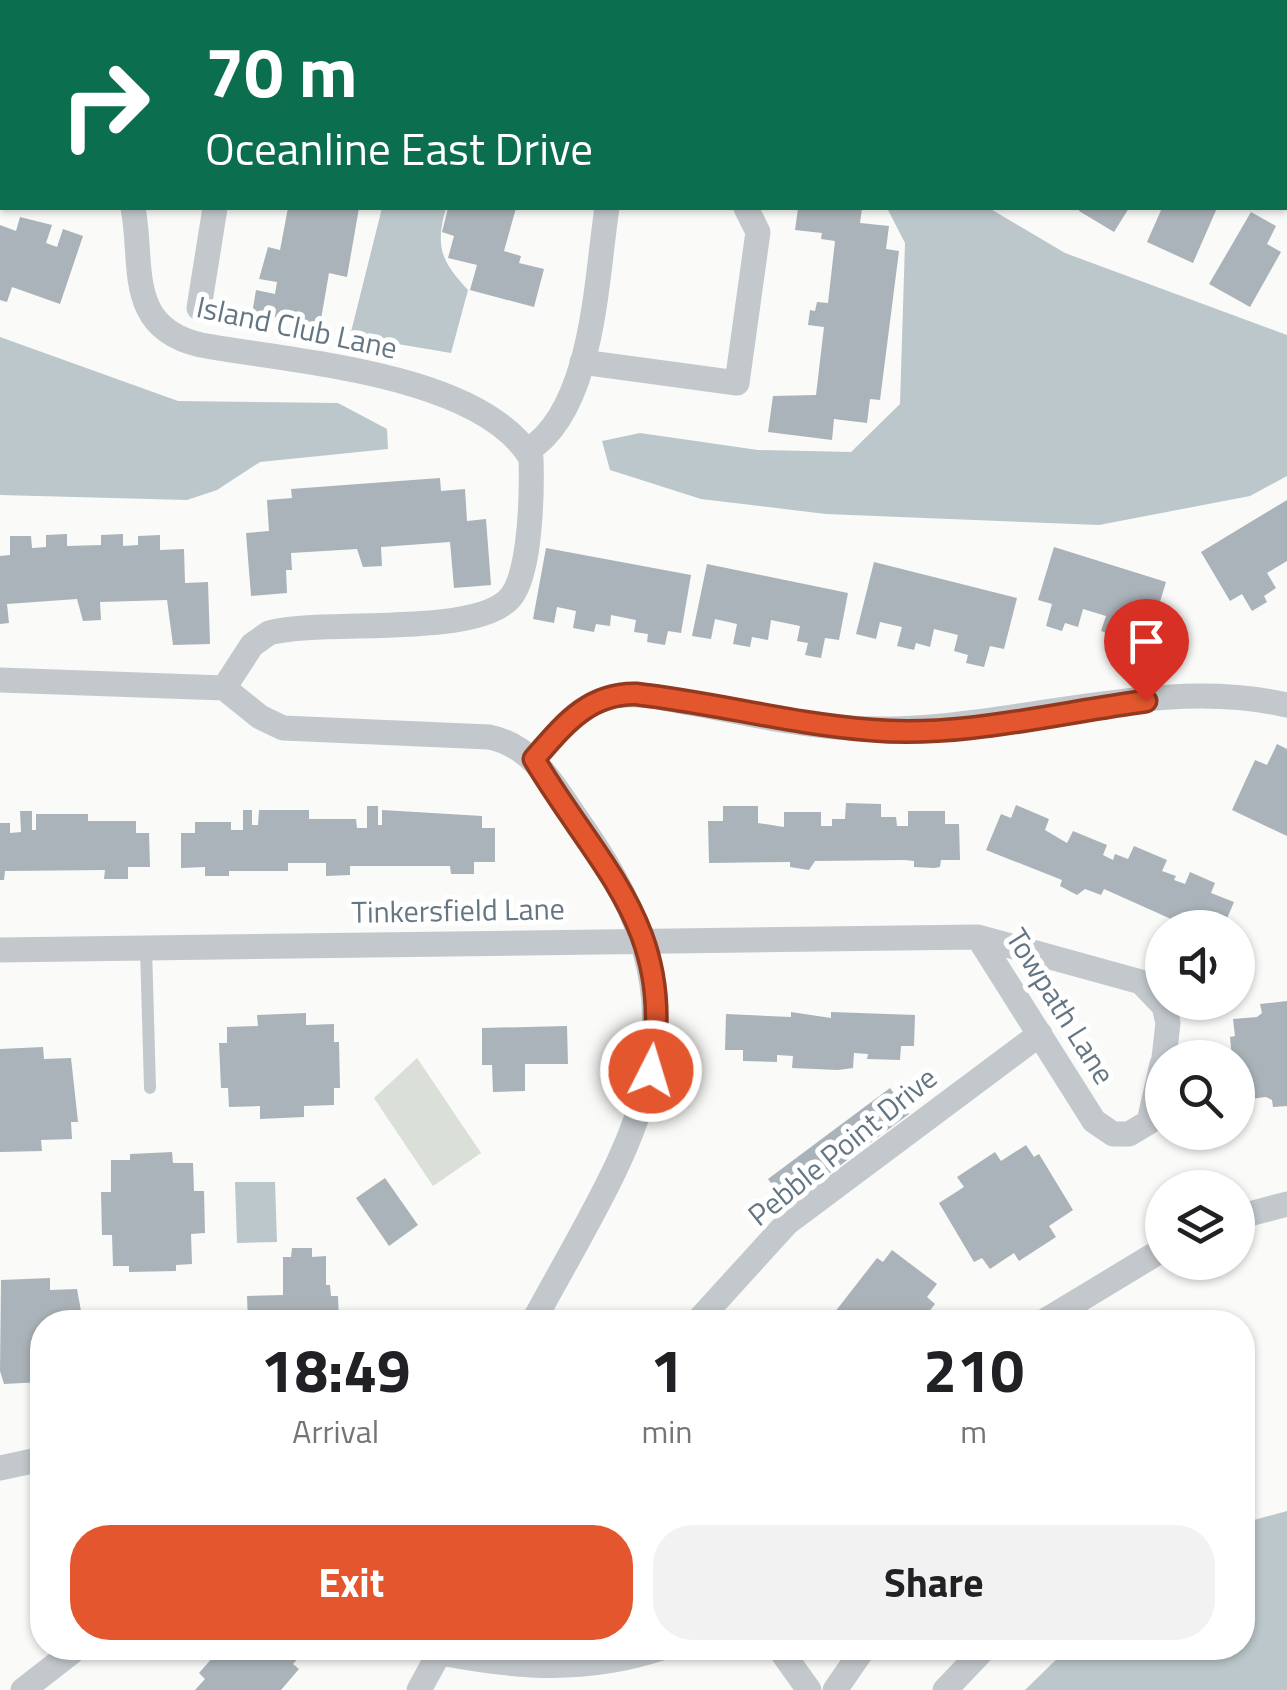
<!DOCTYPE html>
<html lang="en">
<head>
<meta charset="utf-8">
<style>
	:root { --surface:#fff; --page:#f2f2f2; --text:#202124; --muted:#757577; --accent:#e4572e }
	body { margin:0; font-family:"Titillium Web",sans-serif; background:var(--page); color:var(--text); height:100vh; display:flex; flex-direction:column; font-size:38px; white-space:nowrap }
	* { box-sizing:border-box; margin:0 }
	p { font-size:32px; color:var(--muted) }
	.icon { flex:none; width:55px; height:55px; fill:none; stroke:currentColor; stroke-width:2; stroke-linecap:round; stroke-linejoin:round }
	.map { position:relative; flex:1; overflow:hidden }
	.details { position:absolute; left:30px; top:1310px; width:1225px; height:350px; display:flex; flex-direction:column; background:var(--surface); border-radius:40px; box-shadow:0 2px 8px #0004 }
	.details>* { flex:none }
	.guide { position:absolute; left:0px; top:0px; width:1288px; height:210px; box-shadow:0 2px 8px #0004; background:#0b6e4f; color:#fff; overflow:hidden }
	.controls { position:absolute; left:1145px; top:910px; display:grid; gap:20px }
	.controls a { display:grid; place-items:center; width:110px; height:110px; border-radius:50%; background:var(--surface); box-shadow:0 2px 8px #0004; font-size:50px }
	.pin { position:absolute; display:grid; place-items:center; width:85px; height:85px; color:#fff; margin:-102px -42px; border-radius:50% 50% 50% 0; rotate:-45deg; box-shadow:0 0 10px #0007 }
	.pin .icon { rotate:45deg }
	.me { position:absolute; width:110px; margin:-55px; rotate:5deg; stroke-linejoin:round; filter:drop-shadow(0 0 8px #0008) }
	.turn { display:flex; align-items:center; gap:35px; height:210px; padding:0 40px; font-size:45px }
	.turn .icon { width:130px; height:130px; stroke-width:2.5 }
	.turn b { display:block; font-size:70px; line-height:85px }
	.eta { display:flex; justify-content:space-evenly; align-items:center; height:170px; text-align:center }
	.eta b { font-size:60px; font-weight:700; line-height:70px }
	.button { display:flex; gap:20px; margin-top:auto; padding:20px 40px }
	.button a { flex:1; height:115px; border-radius:40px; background:var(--accent); color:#fff; font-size:40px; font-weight:700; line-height:115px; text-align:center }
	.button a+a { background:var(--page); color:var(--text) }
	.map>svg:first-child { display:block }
</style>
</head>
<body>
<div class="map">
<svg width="1287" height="1690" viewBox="0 0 1287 1690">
	<rect width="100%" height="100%" fill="#fafaf8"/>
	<path fill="#dadfd7" d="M417,1058L481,1153L433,1186L374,1098Z"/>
	<path fill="#bbc7cb" d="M382,208H446C435,247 441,261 468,290L451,353L350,336Z
		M887,208H989L1065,253L1287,335V476L1250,496L1099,525L826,514L701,499L610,470L602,441L640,433L758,450L851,452L900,404L905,243Z
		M0,337L178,401L338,403L387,429L388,449L260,462L217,490L187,500L0,495Z
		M235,1182H275L277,1242L237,1243Z
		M1287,1511V1690H1025L1068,1648H1242L1243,1523Z"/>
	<path fill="#aab3b9" d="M288,208H359L347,277L329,273L320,325L252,314L256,290L275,294L277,282L259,279L268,247L280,250Z
		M448,208H516L504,251L521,256L519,263L544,269L534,307L470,290L477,265L448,258L454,236L442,232Z
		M798,208H862L860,223L889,226L886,249L899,251L880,400L870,399L867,423L834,419L832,440L768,432L773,396L816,395L824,327L808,325L810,310L815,311L817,302L828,303L835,241L821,239L822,233L795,230Z
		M1081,208H1129L1114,232L1079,211Z
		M1162,208H1217L1193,263L1147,242Z
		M1251,212L1276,226L1267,244L1281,252L1250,307L1209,284Z
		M20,217L52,225L46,243L57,247L63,229L83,236L60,304L12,287L7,302L0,300V225L16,231Z
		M440,478L441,491L465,489L467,521L486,519L491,585L454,588L450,542L381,547L382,566L363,567L357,549L291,553L292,570H286L287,593L251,596L246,533L269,531L267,500L292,498L291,489Z
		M1287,500V561L1267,573L1276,588L1264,596L1267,602L1252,611L1242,594L1230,601L1201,552Z
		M67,534V546L101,545V535L123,534V546L138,545V536L160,535V550L184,549L185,583L208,582L210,644L173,645L167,600L100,602L101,620L83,621L77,599L7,604L9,623L0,624V556L10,555V536H31L32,548L46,547V535Z
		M1054,547L1166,582L1150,635L1137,631L1131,651L1113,645L1116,636L1101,631L1106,616L1083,609L1078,627L1065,623L1062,631L1046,626L1052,604L1038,600Z
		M546,548L691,575L681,633L668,631L665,645L647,642L648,634L634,632L636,620L611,615L610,626L596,624L594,632L573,628L576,611L557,607L554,623L533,619Z
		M874,562L1017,598L1004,649L990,646L984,667L966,663L968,655L954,651L958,635L934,629L930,647L916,643L914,650L897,646L902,627L880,622L876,639L856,634Z
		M707,564L848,593L839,640L825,638L821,658L805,655L808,643L797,641L800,626L771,620L768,640L752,637L750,647L733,644L737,624L715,619L711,639L692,636Z
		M1277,744L1287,749V836L1232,810L1255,760L1267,765Z
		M846,803L881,804V817H896L897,826H908V811H945V824H959L960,860H941L940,867L934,868L914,867V861L905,860L815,861L809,870L790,867V862L709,863L708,821H723V806H758V823L784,827V812H821V826H832V819H845Z
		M1016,805L1049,819L1045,830L1067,843L1073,831L1107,845L1103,855L1113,860L1115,854L1128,859L1134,846L1167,860L1162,871L1176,876L1174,880L1185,884L1190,872L1215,883L1211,893L1234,902L1223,928H1180V923L1104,889L1101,895L1085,889L1077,895L1060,886L1062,880L986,850L1001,814L1011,818Z
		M367,806H378V825H382V810L482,816V828H495V862H474V874H451L450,866H350V875L326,876V863H288V871H229V876H205V867L181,868V833H195V822H231V830H243V810H252V825H258L259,810H309V819H356L357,828H367Z
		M20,811H32V830H36V814H88V821H136V833H149L150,867H128V879H104L105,870L5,871L4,880H0V823H10V833L21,832Z
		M1287,1001V1106L1273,1107L1272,1100L1266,1097L1241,1100L1238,1058H1232L1230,1037L1235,1036L1233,1019L1257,1017L1262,1013L1260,1004Z
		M791,1012L831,1018V1012L915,1015L914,1046H901L900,1060L867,1059L868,1054L854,1053L853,1068L838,1070L792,1068L793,1056L777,1055V1062L743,1061V1050H725L726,1014L791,1017Z
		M306,1013V1025L334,1024V1042H339L340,1088H334V1105L304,1106V1117L260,1119V1106L229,1107L228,1088H221L219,1043H227V1027L258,1026L257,1015Z
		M567,1026L568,1064H525V1091L493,1092L492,1065H482V1028Z
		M43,1047L44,1059L71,1058L78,1122H71L72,1139L41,1140L42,1151L0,1152V1049Z
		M890,1088L909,1114L787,1205L768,1179Z
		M1026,1145L1034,1157L1039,1154L1073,1210L1049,1226L1056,1237L1019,1261L1014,1253L990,1269L982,1258L974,1262L939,1203L964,1187L957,1177L995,1152L1001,1161Z
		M172,1152L173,1163H193L194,1191H204L205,1233L191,1234L192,1264L176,1265V1271L129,1272V1266H113L112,1235H102L101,1192H111V1160H130V1154Z
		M385,1178L418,1225L389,1246L356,1198Z
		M292,1248H312V1257L326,1256V1285H330L331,1296H338L339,1322H248L247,1296L283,1295V1257H291Z
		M892,1250L937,1284L927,1297L935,1304L921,1322H838L831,1317L877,1258L883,1262Z
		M50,1278V1290L77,1289L83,1322H42V1382L4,1384L0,1371L1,1280Z
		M221,1648H298L304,1652L293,1664L299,1669L281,1690H195L205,1679L199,1673Z"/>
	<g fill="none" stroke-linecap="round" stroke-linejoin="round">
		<path stroke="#c3c8cc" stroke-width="12" d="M0,149L2,150
			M146,948L150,1088"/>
		<path stroke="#c3c8cc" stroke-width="25" d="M189,0L191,2
			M0,35L2,40
			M1285,171L1287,173
			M133,208C144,263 124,328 201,345C293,362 480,373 531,458C532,491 531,566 513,594C485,639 324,618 269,633L252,645L224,688
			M199,308L215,208
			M582,362L737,383L758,232L746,208
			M527,451C594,410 596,278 607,208
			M0,680L224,688
			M224,688L260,717L283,728L489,737C536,746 558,793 584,829C722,1027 632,1139 533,1322
			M534,759C558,732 579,702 616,696C639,692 662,698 684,702C738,711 794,725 849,728C994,738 1148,673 1287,705
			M978,937L1094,1121L1113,1134H1129L1149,1122L1162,1064
			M0,950L978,937L1141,982L1164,1006L1168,1023L1164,1058
			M1238,1217L1287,1204
			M697,1322L787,1223L1040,1034
			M1043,1322L1162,1250
			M0,1468L42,1459
			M779,1648L809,1690
			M441,1653C519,1668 586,1673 662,1648
			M23,1690L77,1648
			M419,1690L442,1648
			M835,1690L864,1648
			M945,1690L985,1648"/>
	</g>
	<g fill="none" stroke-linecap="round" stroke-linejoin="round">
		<g stroke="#94391e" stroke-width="25">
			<path id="route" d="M651,1071C678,929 598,867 534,759C563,726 588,693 636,694C715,703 792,724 871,730C961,738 1056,713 1146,701"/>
		</g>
		<use href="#route" stroke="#e4572e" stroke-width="18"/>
	</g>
	<g text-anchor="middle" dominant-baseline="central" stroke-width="10" stroke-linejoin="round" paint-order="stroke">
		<g font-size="30" fill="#657683" stroke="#fff">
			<text transform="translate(297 327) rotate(12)">Island Club Lane</text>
			<text transform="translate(458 910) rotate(-1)">Tinkersfield Lane</text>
			<text transform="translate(1061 1006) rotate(58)">Towpath Lane</text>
			<text transform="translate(842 1146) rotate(-39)">Pebble Point Drive</text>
		</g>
	</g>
</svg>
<div class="controls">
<a><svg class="icon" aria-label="sound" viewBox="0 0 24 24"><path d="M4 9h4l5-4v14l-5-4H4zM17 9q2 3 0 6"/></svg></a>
<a><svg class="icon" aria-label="search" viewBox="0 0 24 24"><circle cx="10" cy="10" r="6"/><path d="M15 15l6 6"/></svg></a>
<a><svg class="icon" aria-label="layers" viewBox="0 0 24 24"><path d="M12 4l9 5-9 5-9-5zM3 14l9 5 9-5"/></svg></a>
</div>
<div class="pin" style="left:1146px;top:701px;background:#d93025"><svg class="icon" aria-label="arrive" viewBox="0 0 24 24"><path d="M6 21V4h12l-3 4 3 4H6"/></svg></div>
<svg class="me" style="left:651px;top:1071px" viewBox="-20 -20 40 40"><circle r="17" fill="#e4572e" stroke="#fff" stroke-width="3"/><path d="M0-11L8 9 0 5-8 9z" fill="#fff"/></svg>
<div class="guide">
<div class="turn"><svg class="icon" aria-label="right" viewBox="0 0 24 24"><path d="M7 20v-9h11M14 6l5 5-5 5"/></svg><div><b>70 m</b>Oceanline East Drive</div></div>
</div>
<section class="details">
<div class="eta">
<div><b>18:49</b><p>Arrival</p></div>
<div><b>1</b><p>min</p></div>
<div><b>210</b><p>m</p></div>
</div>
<div class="button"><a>Exit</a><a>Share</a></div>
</section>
</div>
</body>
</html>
